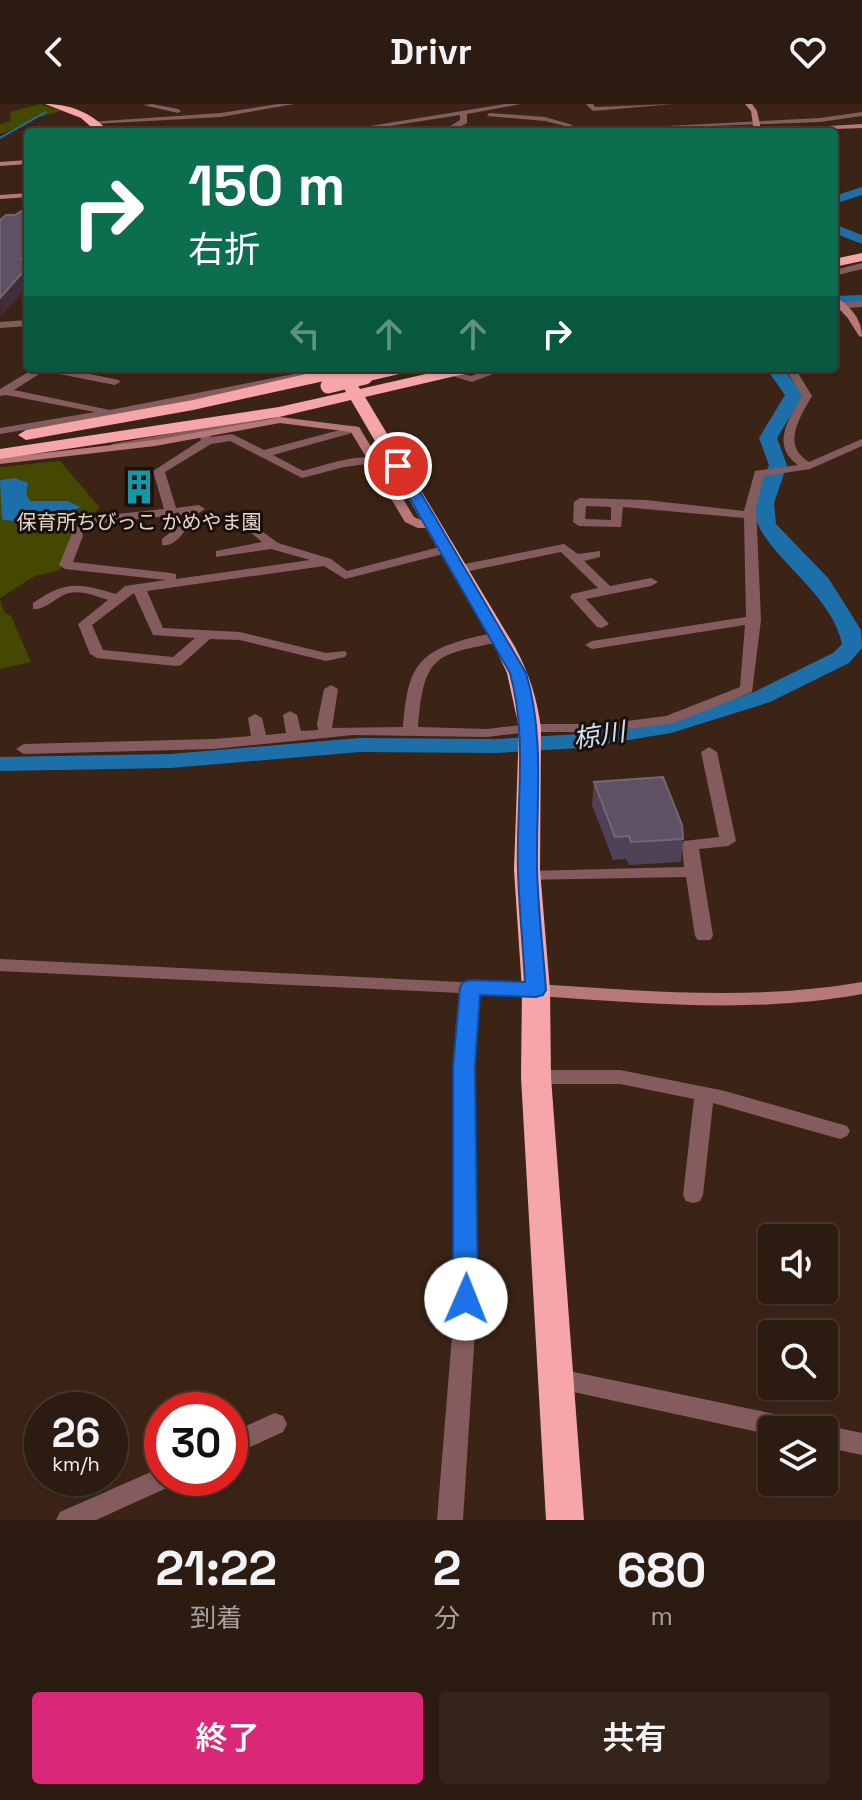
<!DOCTYPE html>
<html lang="ja">
<head>
<meta charset="utf-8">
<style>
	:root { --surface:#2c1b10; --page:#342419; --text:#f1f3f6; --muted:#a6a19f; --line:#483930; --accent:#db2777 }
	body { margin:0; font-family:"Space Grotesk","Noto Sans JP",sans-serif; background:var(--page); color:var(--text); height:100vh; display:flex; flex-direction:column; font-size:30px; white-space:nowrap }
	* { box-sizing:border-box; margin:0 }
	p { font-size:26px; color:var(--muted) }
	.icon { flex:none; width:44px; height:44px; fill:none; stroke:currentColor; stroke-width:2; stroke-linecap:round; stroke-linejoin:round }
	.map { position:relative; height:1416px; overflow:hidden }
	.panel { display:flex; flex-direction:column; background:var(--surface); flex:1 }
	.panel>* { flex:none }
	.top-card { position:absolute; left:24px; top:24px; width:814px; height:244px; border-radius:8px; box-shadow:0 2px 6px #0004,0 0 0 2px var(--line); background:#0b6e4f; color:#fff; overflow:hidden }
	.fabs { position:absolute; left:758px; top:1120px; display:grid; gap:16px }
	.fabs a { display:grid; place-items:center; width:80px; height:80px; border-radius:8px; background:var(--surface); box-shadow:0 2px 6px #0004,0 0 0 2px var(--line); font-size:40px }
	.speed { position:absolute; left:24px; top:1288px; display:flex; gap:16px; font-size:40px; font-weight:700; text-align:center }
	.speed>* { display:grid; place-content:center; width:104px; height:104px; border-radius:50%; background:var(--surface); box-shadow:0 2px 6px #0004,0 0 0 2px var(--line); line-height:1 }
	.speed small { font-size:20px; font-weight:400 }
	.speed .limit { border:12px solid #d22; background:#fff; color:#111 }
	.pin { position:absolute; display:grid; place-items:center; width:68px; height:68px; color:#fff; margin:-34px; border:4px solid #fff; border-radius:50%; box-shadow:0 2px 8px #0007 }
	.me { position:absolute; width:88px; margin:-44px; rotate:1deg; stroke-linejoin:round; filter:drop-shadow(0 0 6px #0008) }
	.turn { display:flex; align-items:center; gap:28px; height:168px; padding:0 32px; font-size:36px }
	.turn .icon { width:104px; height:104px; stroke-width:2.5 }
	.turn b { display:block; font-size:56px; line-height:68px }
	.lanes { display:flex; align-items:center; height:76px; padding:0 32px; background:#0003; justify-content:center; gap:40px; direction:ltr }
	.lanes .off { opacity:.35 }
	.eta { display:flex; justify-content:space-evenly; align-items:center; height:136px; text-align:center }
	.eta b { font-size:48px; font-weight:600; line-height:56px }
	.action { display:flex; gap:16px; margin-top:auto; padding:16px 32px }
	.action a { flex:1; height:92px; border-radius:8px; background:var(--accent); color:#fff; font-size:32px; font-weight:600; line-height:92px; text-align:center }
	.action a+a { background:var(--page); color:var(--text) }
	header { display:flex; justify-content:space-between; align-items:center; height:104px; padding:0 32px; background:var(--surface); font-size:36px; font-weight:600 }
	.map>svg:first-child { display:block }
</style>
</head>
<body>
<header><svg class="icon" aria-label="back" viewBox="0 0 24 24"><path d="M15 5l-7 7 7 7"/></svg>Drivr<svg class="icon" aria-label="heart" viewBox="0 0 24 24"><path d="M12 20l-8-8c-3-5 5-10 8-4 3-6 11-1 8 4z"/></svg></header>
<div class="map">
<svg width="862" height="1416" viewBox="0 0 862 1416">
	<rect width="100%" height="100%" fill="#3b2415"/>
	<path fill="#444801" d="M40,0L61,7L32,15L24,21L0,30V20L11,17L10,8Z
		M60,357L100,404L79,420L60,466L35,472L0,494V363Z
		M0,496L5,509L11,512L31,558L0,565Z"/>
	<path fill="#1d6fa9" d="M15,374L28,379L26,390L30,397H68L80,403C66,413 19,421 2,415L0,376Z"/>
	<g fill="none" stroke-linecap="round" stroke-linejoin="round">
		<path stroke="#1d6fa9" stroke-width="2" d="M0,34L46,8"/>
		<path fill="#1d6fa9" fill-rule="evenodd" d="M862,83V91L834,100V92Z
			M834,120L862,131V140L834,129Z
			M862,191V201L834,202V192Z
			M766,264H783L803,291L777,334L787,361L774,399L776,420L829,475L861,526L862,544L849,559L770,598L671,629L580,644L496,649L360,648L170,664L0,667V653L170,650L360,634L496,635L580,630L669,615L702,606L754,588L833,549L842,540C831,484 753,445 754,402C755,389 764,373 769,361L759,334L785,291Z"/>
		<path fill="#855c5e" fill-rule="evenodd" d="M152,0L178,5L181,7L178,9L143,1Z
			M278,0H294L221,13L93,20L89,18L221,9Z
			M505,0H521L467,10V19L450,28H441L460,16V11L351,28H333Z
			M586,0H593L595,3L674,0L593,7Z
			M862,8V12L820,18L548,28L820,14Z
			M489,9L545,13L573,21L569,23L545,17L487,12Z
			M862,159V165L834,172V166Z
			M862,197V203L834,205V199Z
			M28,216V222L0,224V218Z
			M35,264H60L119,276L120,278L115,281L44,267L14,286L110,306L299,269L306,264H318L306,273L153,305L0,330V324L95,308L6,291L0,292V285Z
			M494,264H509L472,278L446,270L451,267L471,272Z
			M785,264H795L812,292C800,313 781,341 809,358L862,335V342L810,365L764,372L756,402L761,516L752,588L674,619L603,628H530L487,633L353,631L213,645L24,650L16,645L24,640L213,635L251,632L248,614L255,610L262,614L266,631L286,629L283,611L290,607L297,611L301,627L318,626L317,620L324,585L331,581L338,585L332,624L403,623C408,569 413,548 471,534C483,531 498,527 507,534L505,537C436,551 424,548 418,623L487,625L530,620H603L666,612L740,583L745,521L592,545L585,541L592,537L746,513L744,414L623,403L621,423L579,422L573,418L574,398L580,394L646,396L744,407L755,367L798,361C770,342 789,314 802,292ZM586,402L611,403V416L585,415Z
			M270,308L275,311L274,313L207,329L211,333L232,330L264,346L355,322L361,325L359,327L273,351L303,367C321,362 365,347 380,356L374,359L344,363L302,374L230,337L211,340L165,368L176,404L199,401L205,405L199,409L180,411L184,428C179,435 171,443 162,441V435L172,427L168,412L81,421L83,432L73,458L171,469L176,470V475L310,456L271,445L216,453V447L262,438L243,422L249,418L278,439L331,455L347,467L447,441L451,442V448L345,475L324,462L147,487L163,524L240,528L326,549L345,547L347,550L345,553L326,557L240,536L210,535L181,561L176,562L97,554L90,550L78,520L108,496C96,492 82,486 69,489C55,493 47,506 33,505V499C66,476 79,479 116,490L125,482L166,476L65,465L59,461L71,432L70,415L164,405L153,367L201,336L199,331L116,345L110,342L112,340L218,321ZM134,489L153,531L195,534L173,553L103,546L92,521Z
			M564,440L578,450L600,447V453L584,457L610,482L651,474L658,478L651,482L586,495L609,520L602,524L597,523L570,493L572,490L598,484L561,448L460,469L454,465L460,461Z
			M709,643L717,648L736,737L728,742L699,745L713,832L710,836H698L695,832L686,773L522,776L520,772L522,768L528,767L684,763L682,741L684,737L719,733L701,648Z
			M0,855L542,882L545,886L542,890L536,892L479,890L474,962L477,1195L463,1416H437L455,1195L454,962L460,889L0,867Z
			M536,966H620L725,987L847,1022L850,1027L847,1032L840,1035L713,999L703,1091L700,1097L693,1099L686,1097L683,1091L694,995L620,980H536L529,978L526,973L529,968Z
			M555,1264L798,1315L806,1318L810,1326H772V1331L555,1284L547,1281L543,1274L547,1267Z
			M275,1309L283,1312L287,1320L283,1328L230,1352V1329Z
			M824,1321L862,1329V1351L824,1343V1326H815Z
			M162,1363V1374H174L171,1382L96,1416H56L60,1408Z"/>
		<path fill="#b7787a" fill-rule="evenodd" d="M745,0H752L757,7L761,26L862,20V24L754,28L751,7Z
			M28,56V60L0,62V58Z
			M28,89V93L0,95V91Z
			M834,192C849,201 862,214 862,233L859,232L847,213L834,200Z
			M280,313L359,323L414,413L421,416L437,418V424H418L405,418L351,328L280,319L155,342L0,360V354L155,336Z
			M862,878V890C753,910 646,899 536,892L530,890L527,886L530,882L536,880C646,887 753,897 862,878Z"/>
		<path fill="#f6a6a9" fill-rule="evenodd" d="M45,0C71,0 92,9 109,28H97L81,14Z
			M862,149V157L834,163V155Z
			M332,264H372L367,268L385,264H415L412,267L365,278L357,273L362,269L352,271L360,285L452,264H480L477,267L365,293L515,543C529,569 537,594 541,624L540,766L550,886L551,973L584,1416H546L521,973L522,886L514,766L519,624L507,569L495,543L351,296L279,313L0,355V345L279,303L346,288L338,274L193,306L26,336L18,331L26,326L193,296Z"/>
		<path stroke="#f6a6a9" stroke-width="15" d="M328,282L365,273"/>
	</g>
	<path fill="#4f4156" d="M594,678L683,735L681,758L629,761L626,755L613,756L592,701Z"/>
	<path fill="#402f37" d="M28,148V181L1,213L0,194L21,155Z"/>
	<path fill="#5f5163" stroke="#746673" stroke-width="2" d="M28,103V148L21,155L28,156V162L0,194V116L6,111H15Z
		M663,673L682,721L683,735L631,738L629,732L615,733L594,678Z"/>
	<path fill="#1a73e8" stroke="#114b97" stroke-width="2" d="M398,358L405,362L526,569C545,632 536,698 537,764C538,804 543,845 546,886L543,891L536,893L480,891L475,962L478,1195L475,1203L466,1206L457,1203L453,1195V962L460,883L463,878L470,876L525,878C523,841 519,804 518,767C516,700 528,634 510,569L391,362Z"/>
	<defs>
		<g id="building-bare" transform="scale(2.76)"><path d="M-4-6H4V6H1V3H-1V6H-4ZM-2.5-4.3h1.7v1.8h-1.7ZM.8-4.3h1.7v1.8H.8ZM-2.5-1h1.7V.8h-1.7ZM.8-1h1.7V.8H.8Z" fill="#0f9aa8" stroke="#1a100a" stroke-width="2.5" paint-order="stroke"/></g>
	</defs>
	<g fill-rule="evenodd">
		<use href="#building-bare" x="139" y="383"/>
	</g>
	<g text-anchor="middle" dominant-baseline="central" stroke-width="6" stroke-linejoin="round" paint-order="stroke">
		<g font-size="20" fill="#e5d6cd" stroke="#1a100a">
			<text x="139" y="418">保育所ちびっこ かめやま園</text>
		</g>
		<g font-size="26" font-style="italic" fill="#cee1f1" stroke="#1a100a">
			<text transform="translate(599 631) rotate(-9)">椋川</text>
		</g>
	</g>
</svg>
<div class="fabs">
<a><svg class="icon" aria-label="sound" viewBox="0 0 24 24"><path d="M4 9h4l5-4v14l-5-4H4zM17 9q2 3 0 6"/></svg></a>
<a><svg class="icon" aria-label="search" viewBox="0 0 24 24"><circle cx="10" cy="10" r="6"/><path d="M15 15l6 6"/></svg></a>
<a><svg class="icon" aria-label="layers" viewBox="0 0 24 24"><path d="M12 4l9 5-9 5-9-5zM3 14l9 5 9-5"/></svg></a>
</div>
<div class="speed"><div>26<small>km/h</small></div><div class="limit">30</div></div>
<div class="pin" style="left:398px;top:362px;background:#d93025"><svg class="icon" aria-label="arrive" viewBox="0 0 24 24"><path d="M6 21V4h12l-3 4 3 4H6"/></svg></div>
<svg class="me" style="left:466px;top:1195px" viewBox="-20 -20 40 40"><circle r="19" fill="#fff"/><path d="M0-13L10 11 0 6-10 11z" fill="#1a73e8"/></svg>
<div class="top-card">
<div class="turn"><svg class="icon" aria-label="right" viewBox="0 0 24 24"><path d="M7 20v-9h11M14 6l5 5-5 5"/></svg><div><b>150 m</b>右折</div></div>
<div class="lanes"><svg class="icon off" aria-label="left" viewBox="0 0 24 24"><path d="M17 20v-9H6M10 6l-5 5 5 5"/></svg><svg class="icon off" aria-label="ahead" viewBox="0 0 24 24"><path d="M12 20V5M6 11l6-6 6 6"/></svg><svg class="icon off" aria-label="ahead" viewBox="0 0 24 24"><path d="M12 20V5M6 11l6-6 6 6"/></svg><svg class="icon" aria-label="right" viewBox="0 0 24 24"><path d="M7 20v-9h11M14 6l5 5-5 5"/></svg></div>
</div>
</div>
<section class="panel">
<div class="eta">
<div><b>21:22</b><p>到着</p></div>
<div><b>2</b><p>分</p></div>
<div><b>680</b><p>m</p></div>
</div>
<div class="action"><a>終了</a><a>共有</a></div>
</section>
</body>
</html>
